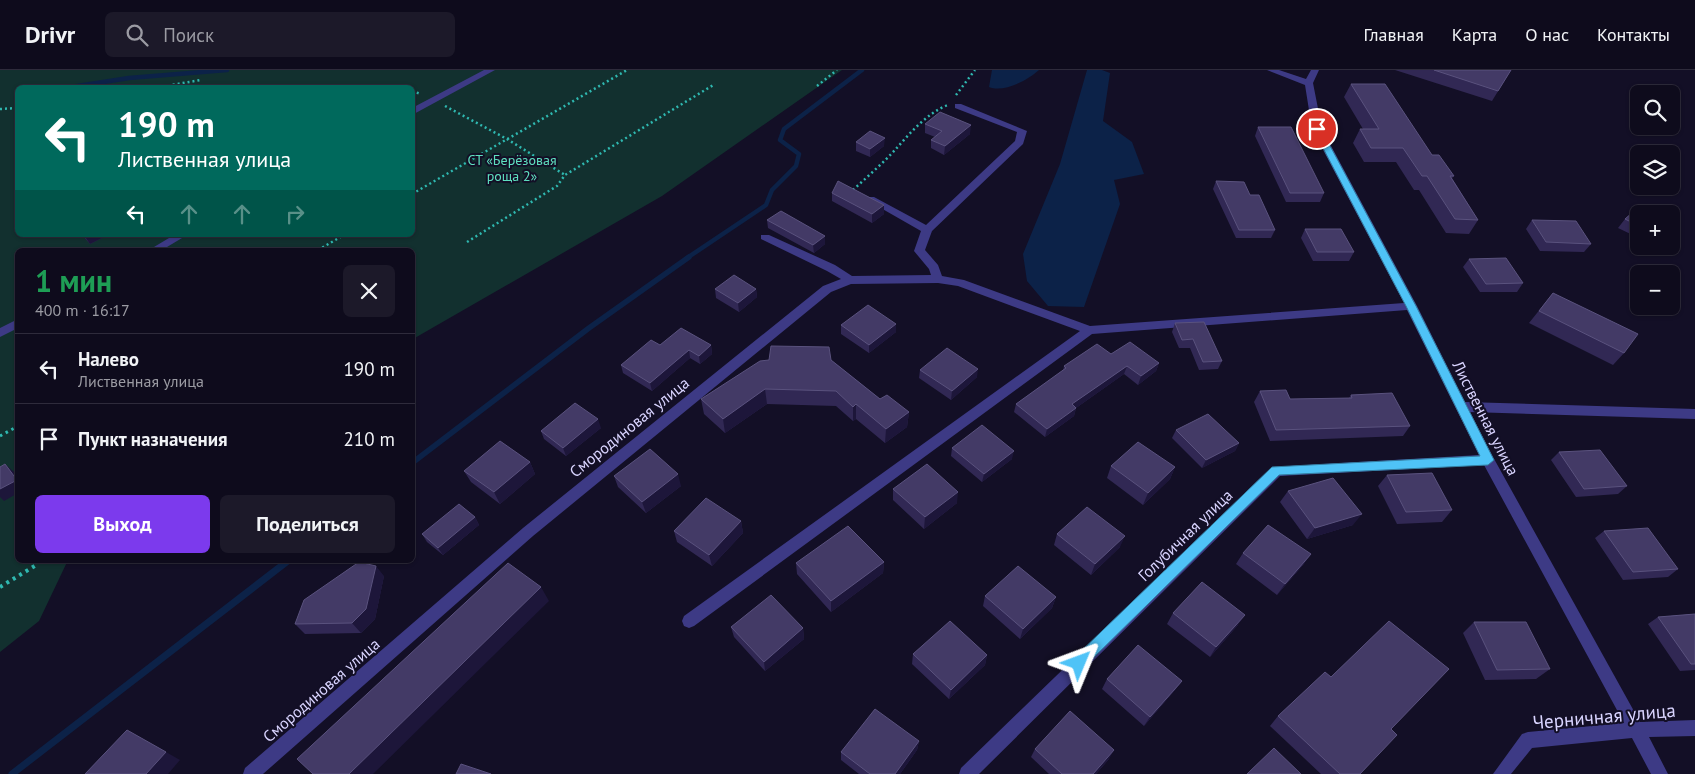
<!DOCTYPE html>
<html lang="ru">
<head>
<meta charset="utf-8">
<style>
	:root { --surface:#0e0b1c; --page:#1c1929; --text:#f1f3f6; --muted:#9b9ba3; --line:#2e2b3b; --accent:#7c3aed }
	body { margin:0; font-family:"PT Sans",sans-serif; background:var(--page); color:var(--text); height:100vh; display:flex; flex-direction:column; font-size:19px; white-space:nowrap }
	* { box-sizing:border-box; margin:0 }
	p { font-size:16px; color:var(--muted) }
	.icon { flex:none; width:28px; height:28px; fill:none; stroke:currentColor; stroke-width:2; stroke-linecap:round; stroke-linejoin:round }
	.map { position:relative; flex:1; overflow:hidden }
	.panel { position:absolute; left:15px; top:178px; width:400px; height:315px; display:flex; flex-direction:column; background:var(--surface); border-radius:8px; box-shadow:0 1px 4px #0004,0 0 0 1px var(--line) }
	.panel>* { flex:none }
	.guide { position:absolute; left:15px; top:15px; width:400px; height:152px; border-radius:8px; box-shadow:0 1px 4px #0004,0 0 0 1px var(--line); background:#00695c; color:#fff; overflow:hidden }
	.buttons { position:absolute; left:1630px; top:15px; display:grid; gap:10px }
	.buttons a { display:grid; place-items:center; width:50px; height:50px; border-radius:8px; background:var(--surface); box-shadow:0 1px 4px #0004,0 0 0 1px var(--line); font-size:25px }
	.pin { position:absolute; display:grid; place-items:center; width:42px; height:42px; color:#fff; margin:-21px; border:2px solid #fff; border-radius:50%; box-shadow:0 1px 5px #0007 }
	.me { position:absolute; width:55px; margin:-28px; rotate:46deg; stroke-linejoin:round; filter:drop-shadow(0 0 4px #0008) }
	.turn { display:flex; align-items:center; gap:18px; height:105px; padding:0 20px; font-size:22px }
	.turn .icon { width:65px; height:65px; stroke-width:2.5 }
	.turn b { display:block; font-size:35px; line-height:42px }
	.lanes { display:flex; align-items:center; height:48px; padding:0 20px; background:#0003; justify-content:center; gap:25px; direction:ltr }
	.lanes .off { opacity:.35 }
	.round { display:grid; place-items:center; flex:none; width:52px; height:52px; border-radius:8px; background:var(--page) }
	.headline { display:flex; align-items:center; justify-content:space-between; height:85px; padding:0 20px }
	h1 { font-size:30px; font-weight:600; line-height:38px; color:#1e9e55 }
	.action { display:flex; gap:10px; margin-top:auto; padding:10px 20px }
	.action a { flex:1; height:58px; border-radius:8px; background:var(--accent); color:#fff; font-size:20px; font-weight:600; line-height:58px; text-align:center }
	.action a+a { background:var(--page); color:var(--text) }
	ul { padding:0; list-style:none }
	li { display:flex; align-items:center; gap:15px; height:70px; padding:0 20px; border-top:1px solid var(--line) }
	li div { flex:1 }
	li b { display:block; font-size:19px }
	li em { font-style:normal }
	header { display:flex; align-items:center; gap:30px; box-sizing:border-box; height:70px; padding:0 25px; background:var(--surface); border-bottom:1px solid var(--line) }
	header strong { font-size:24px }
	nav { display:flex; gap:28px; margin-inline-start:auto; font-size:18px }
	.search { width:350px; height:45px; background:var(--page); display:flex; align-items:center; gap:12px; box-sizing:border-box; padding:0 18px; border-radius:8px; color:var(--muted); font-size:19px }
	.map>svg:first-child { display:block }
</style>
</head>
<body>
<header>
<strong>Drivr</strong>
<div class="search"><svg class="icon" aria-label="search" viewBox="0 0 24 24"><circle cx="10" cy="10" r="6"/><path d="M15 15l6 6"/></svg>Поиск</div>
<nav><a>Главная</a><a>Карта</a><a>О нас</a><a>Контакты</a></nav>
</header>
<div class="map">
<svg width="1695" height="704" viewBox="0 0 1695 704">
	<rect width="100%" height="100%" fill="#130f26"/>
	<path fill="#12302f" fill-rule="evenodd" d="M0,0H842L662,126L413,269L412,180H18V490H68L39,551L0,582ZM18,18H412V165H18Z"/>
	<path fill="#0c2248" d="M992,0H1039C1028,10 1004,23 989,17Z
		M1087,0H1102L1110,3L1103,51L1132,72L1144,104L1114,110L1120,134L1084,237L1048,236L1027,211L1023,184L1060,94Z"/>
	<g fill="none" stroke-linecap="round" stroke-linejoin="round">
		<path stroke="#0c2248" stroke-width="4.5" d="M71,17L129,8L227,0
			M687,188L766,135L772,120L796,96L799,84L780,70L784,59L862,0"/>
		<path stroke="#0c2248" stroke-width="5.5" d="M412,393L589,258L689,187"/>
		<path stroke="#0c2248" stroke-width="7" d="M12,704L289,490"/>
		<path stroke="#2fb8b0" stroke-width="2.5" stroke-dasharray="2 3" stroke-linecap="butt" d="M817,16L837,0
			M403,17L405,18
			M153,18L201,10
			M412,21L421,24
			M956,25L975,0
			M445,36L507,69L565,105
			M0,39L18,38
			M853,120C867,107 882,94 895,80C910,63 927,43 948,35
			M412,124L627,0
			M467,172L557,116L565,105L715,14
			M318,180L344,165"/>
		<path stroke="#2fb8b0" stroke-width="3" stroke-dasharray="2.5 4" stroke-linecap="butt" d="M0,366L18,356"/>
		<path stroke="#2fb8b0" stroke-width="4" stroke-dasharray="3 4.5" stroke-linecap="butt" d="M0,517L38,494"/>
		<path fill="#3d3a85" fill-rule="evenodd" d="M484,0H495L412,45V38Z
			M1267,0H1279L1306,9L1311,0H1319L1313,13L1322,59L1417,236L1465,332L1695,339V349L1470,342L1493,387L1640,652L1695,650V666L1649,667L1668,704H1651L1632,668L1532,678L1511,704H1493L1522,664L1528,662L1624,653L1484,395L1280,406L979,704H959L961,698L1272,397L1479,385L1407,240L1092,264L694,556L689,558L684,556L682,551L684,546L1080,261L958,216L938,213L851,214L831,222L533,466L263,704H243L245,698L523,458L823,216L841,209L827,201L761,169V165H769L835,195L852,206L931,205L929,199L914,181L921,161L865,129L866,127H874L926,155L1015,71L1017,62L955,38V34H961L1027,61L1023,74L932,161L925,180L938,195L942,206L964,210L1090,256L1404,233L1312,59L1305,15Z
			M174,165H187L162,180H149Z
			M18,249V258L0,267V258Z"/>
	</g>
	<path fill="#312854" d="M1395,0H1511L1492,31Z
		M1351,14L1432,85L1454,106L1452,108L1478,150L1469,164L1446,163L1419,120H1414L1396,92H1364L1353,73L1360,59H1363L1344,27Z
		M925,54L970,64L944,85L931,78V70L935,67L925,63Z
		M1258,57L1324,123L1320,132H1286L1255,66Z
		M856,72L884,76L870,87L856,81Z
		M1216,111L1250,125L1275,160L1271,168H1236L1213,119Z
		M832,123L884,144L872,153L832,131Z
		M1639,144V168L1618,158L1625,149Z
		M767,150L825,174L814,183L768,158Z
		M1532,150L1591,174L1584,182L1540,181L1526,159Z
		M1305,159L1354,182L1349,191H1313L1301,168Z
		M82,165H108L90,174Z
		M1469,189L1523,213L1517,222H1480L1463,197Z
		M715,219H756L757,227L739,242L716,228Z
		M1553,223L1624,283L1613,295L1529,253Z
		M1175,253L1222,291L1218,299L1199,300L1190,278H1179L1172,262Z
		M841,255L896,262L869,283L841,264Z
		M660,275H711L712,284L700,294L690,288L652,321L623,303L621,295Z
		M1111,284L1159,293L1156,301L1138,315L1124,304L1076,338L1074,346L1045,367L1014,342L1016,334L1063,301L1064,296Z
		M831,290L880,329L909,342L907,357L885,373L856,349L853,351L836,336L767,334L725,363L704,344L701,329Z
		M920,300L977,307L951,330L919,308Z
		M1260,321L1290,329L1349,328L1351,325L1410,356L1403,366L1270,371L1254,332Z
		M601,358L566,386L544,369L541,361Z
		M1176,360L1239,373L1235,381L1202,398L1172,368Z
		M952,378L1012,389L982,412L951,386Z
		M1559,382L1627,416L1618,424L1576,427L1551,390Z
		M530,392L535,404L500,434L471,412L464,401Z
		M1111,396L1175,397L1170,409L1143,435L1107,408Z
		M1387,405L1452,440L1442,452L1397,454L1378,416Z
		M614,406L681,416L646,443L618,417Z
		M893,419L957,433L924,459L893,430Z
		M1288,421L1353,455L1307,469L1280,432Z
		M475,447L479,455L443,485L427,472L422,464Z
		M741,451L743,463L712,496L677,472L674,461Z
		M1604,461L1678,499L1668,507L1623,510L1595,468Z
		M1057,464L1120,477L1091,505L1054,475Z
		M1243,483L1311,484L1303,495L1277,525L1236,494Z
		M884,492L883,503L831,542L797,504L796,493Z
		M384,506L375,549L361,563L305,564L295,554Z
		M985,526L1056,527L1052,538L1020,569L983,536Z
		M1173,543L1238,555L1210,587L1167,554Z
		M1695,544V600L1680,601L1648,554L1658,547Z
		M1474,552L1550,599L1536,609L1485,610L1463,563Z
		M731,557L803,558L804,569L765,601L734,567Z
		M913,584L987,585L985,595L949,629L912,594Z
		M1107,609L1182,611L1175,620L1144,656L1102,619Z
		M1278,646L1391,659L1360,704H1321L1270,656Z
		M919,671L917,680L900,704H859L841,690V682Z
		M1035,679L1109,689L1096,704H1049L1031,687Z"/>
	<path fill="#1d163a" d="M971,55L970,64L944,85L945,76Z
		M885,68L884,76L870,87V79Z
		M884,135V144L872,153V144Z
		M84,165H108L90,174Z
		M825,166V174L814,183L813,175Z
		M756,219L757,227L739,242L738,233Z
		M896,254V262L869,283V275Z
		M711,275L712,284L700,294L699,286Z
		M689,280L690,288L652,321L650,313Z
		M1159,293L1156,301L1138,315L1141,306Z
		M1127,296L1124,304L1076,338L1074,346L1045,367L1047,359L1072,334Z
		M978,299L977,307L951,330L952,321Z
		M765,319L767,334L725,363L723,349Z
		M856,334V349L853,351V337Z
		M909,342L907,357L885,373L886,359Z
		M598,349L601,358L566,386L563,378Z
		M1239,373L1235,381L1202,398L1206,390Z
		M1014,381L1012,389L982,412L984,404Z
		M530,392L535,404L500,434L494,422Z
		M5,394L14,402L18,406V423L4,431L0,427V419Z
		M1175,397L1170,409L1143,435L1148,423Z
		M678,404L681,416L646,443L642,432Z
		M958,422L957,433L924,459L925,447Z
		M1362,444L1353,455L1307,469L1315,458Z
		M475,447L479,455L443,485L438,478Z
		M741,451L743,463L712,496L709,485Z
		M1125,466L1120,477L1091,505L1095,494Z
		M1311,484L1303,495L1277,525L1285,514Z
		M884,492L883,503L831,542V531Z
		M376,496L384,506L375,549L361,563L352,553Z
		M541,517L549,531L373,704H349Z
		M1056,527L1052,538L1020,569L1023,559Z
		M1245,545L1238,555L1210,587L1216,577Z
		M803,558L804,569L765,601L764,592Z
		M987,585L985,595L949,629L951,620Z
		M1182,611L1175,620L1144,656L1150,647Z
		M919,671L917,680L900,704H895Z
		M1114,680L1109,689L1096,704H1093Z
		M166,682L180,690L168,704H146Z"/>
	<path fill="#433a66" stroke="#5a527e" d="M1434,0H1511L1498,21Z
		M1351,14H1385L1432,85H1439L1454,106H1450L1478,150L1455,149L1427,106H1422L1403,78H1371L1360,59H1379Z
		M940,42L971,55L945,76L931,70L942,61L925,54Z
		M1258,57H1291L1324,123H1290Z
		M870,61L885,68L870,79L856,72Z
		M838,111L884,135L872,144L832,123Z
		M1216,111L1244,112L1250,125H1259L1275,160H1239Z
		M1641,135L1659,144H1639V156L1625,149Z
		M781,141L825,166L813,175L767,150Z
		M1671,149L1677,152L1671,158Z
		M1532,150L1576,151L1591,174L1546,172Z
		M1305,159H1341L1354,182H1317Z
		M1506,188L1523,213L1486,214L1469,189Z
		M734,205L756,219L738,233L715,219Z
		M1553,223L1638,264L1624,283L1539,241Z
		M868,235L896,254L869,275L841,255Z
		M1204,252L1222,291L1203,292L1193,269L1182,270L1175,253Z
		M681,258L711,275L699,286L689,280L650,313L621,295L651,270L660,275Z
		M1130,272L1159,293L1141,306L1127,296L1072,334L1076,338L1047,359L1016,334L1066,298L1064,296L1097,274L1111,284Z
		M771,276L829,277L831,290L880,329L887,325L909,342L886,359L856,334L853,337L836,321L765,319L723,349L701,329L760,291L769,290Z
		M947,278L978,299L952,321L920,300Z
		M1286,320L1290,329L1352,328L1351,325L1392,323L1410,356L1276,360L1260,321Z
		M575,333L598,349L563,378L541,361Z
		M1208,344L1239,373L1206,390L1176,360Z
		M982,355L1014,381L984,404L952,378Z
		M500,371L530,392L494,422L464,401Z
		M1138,372L1175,397L1148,423L1111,396Z
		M650,379L678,404L642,432L614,406Z
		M1600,380L1627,416L1584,419L1559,382Z
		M5,394L17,410L0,419V397Z
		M927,394L958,422L925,447L893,419Z
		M1432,403L1452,440L1406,442L1387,405Z
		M1333,408L1362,444L1315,458L1288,421Z
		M706,428L741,451L709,485L674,461Z
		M459,434L475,447L438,478L422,464Z
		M1087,437L1125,466L1095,494L1057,464Z
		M1268,455L1311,484L1285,514L1243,483Z
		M848,456L884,492L831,531L796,493Z
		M1648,458L1678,499L1633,502L1604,461Z
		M359,492L376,496L366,539L352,553L295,554L304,530Z
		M508,493L541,517L349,704H313L297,689Z
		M1018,496L1056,527L1023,559L985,526Z
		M1202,512L1245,545L1216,577L1173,543Z
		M771,525L803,558L764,592L731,557Z
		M1695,544V594H1691L1658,547Z
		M950,551L987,585L951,620L913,584Z
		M1389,551L1449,599L1391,659L1397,665L1360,704H1340L1278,646L1325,602L1331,607Z
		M1474,552H1526L1550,599L1497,600Z
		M1138,575L1182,611L1150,647L1107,609Z
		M875,639L919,671L895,704H870L841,682Z
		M1070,641L1114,680L1093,704H1062L1035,679Z
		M127,660L166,682L146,704H85Z
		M1274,678L1301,704H1247Z
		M461,694L491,704H456Z"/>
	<path fill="#4fc3f7" stroke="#337fa1" d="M1317,56L1321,59L1416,236L1494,390L1488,395L1279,405L1084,597L1079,599L1074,597L1072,593L1074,588L1272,397L1480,386L1406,236L1313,59Z"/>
	<g text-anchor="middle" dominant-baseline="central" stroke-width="4" stroke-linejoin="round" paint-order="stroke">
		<g font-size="14" fill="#5fe0c0" stroke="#130f26">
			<text x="512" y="90">СТ «Берёзовая<tspan x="512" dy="16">роща 2»</tspan></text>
		</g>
		<g font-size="16" fill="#d9d4ff" stroke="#130f26">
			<text transform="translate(1486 348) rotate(63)">Лиственная улица</text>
			<text transform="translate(629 357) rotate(-39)">Смородиновая улица</text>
			<text transform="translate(1185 465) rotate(-44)">Голубичная улица</text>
			<text transform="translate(321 620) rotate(-41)">Смородиновая улица</text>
		</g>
		<g font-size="19" fill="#d9d4ff" stroke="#130f26">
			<text transform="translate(1604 646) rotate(-5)">Черничная улица</text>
		</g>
	</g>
</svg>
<div class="buttons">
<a><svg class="icon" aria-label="search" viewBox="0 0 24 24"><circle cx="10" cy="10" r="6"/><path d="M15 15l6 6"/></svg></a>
<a><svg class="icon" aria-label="layers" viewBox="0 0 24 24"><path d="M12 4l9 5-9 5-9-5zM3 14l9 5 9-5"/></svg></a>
<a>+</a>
<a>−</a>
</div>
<div class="pin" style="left:1317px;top:59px;background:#d93025"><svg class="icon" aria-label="arrive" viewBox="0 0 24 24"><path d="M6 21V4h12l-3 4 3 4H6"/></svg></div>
<svg class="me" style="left:1079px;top:593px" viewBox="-20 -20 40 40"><path d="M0-17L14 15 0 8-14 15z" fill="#4fc3f7" stroke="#fff" stroke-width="4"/></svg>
<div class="guide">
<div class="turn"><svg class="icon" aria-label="left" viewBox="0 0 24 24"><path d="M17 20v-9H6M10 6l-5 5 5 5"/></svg><div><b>190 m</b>Лиственная улица</div></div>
<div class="lanes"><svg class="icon" aria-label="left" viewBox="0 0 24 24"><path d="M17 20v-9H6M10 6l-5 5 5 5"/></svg><svg class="icon off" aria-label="ahead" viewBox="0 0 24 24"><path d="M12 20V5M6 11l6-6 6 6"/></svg><svg class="icon off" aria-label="ahead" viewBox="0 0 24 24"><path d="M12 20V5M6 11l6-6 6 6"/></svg><svg class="icon off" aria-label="right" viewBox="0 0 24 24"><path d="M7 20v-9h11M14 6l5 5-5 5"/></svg></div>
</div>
<section class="panel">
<div class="headline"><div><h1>1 мин</h1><p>400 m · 16:17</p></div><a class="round"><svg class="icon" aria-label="close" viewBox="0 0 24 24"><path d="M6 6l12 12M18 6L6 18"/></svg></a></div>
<ul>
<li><svg class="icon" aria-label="left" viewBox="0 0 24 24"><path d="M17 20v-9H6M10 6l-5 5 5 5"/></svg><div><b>Налево</b><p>Лиственная улица</p></div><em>190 m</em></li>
<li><svg class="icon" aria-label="arrive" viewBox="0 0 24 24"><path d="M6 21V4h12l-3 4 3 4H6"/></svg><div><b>Пункт назначения</b></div><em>210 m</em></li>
</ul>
<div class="action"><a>Выход</a><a>Поделиться</a></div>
</section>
</div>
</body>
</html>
